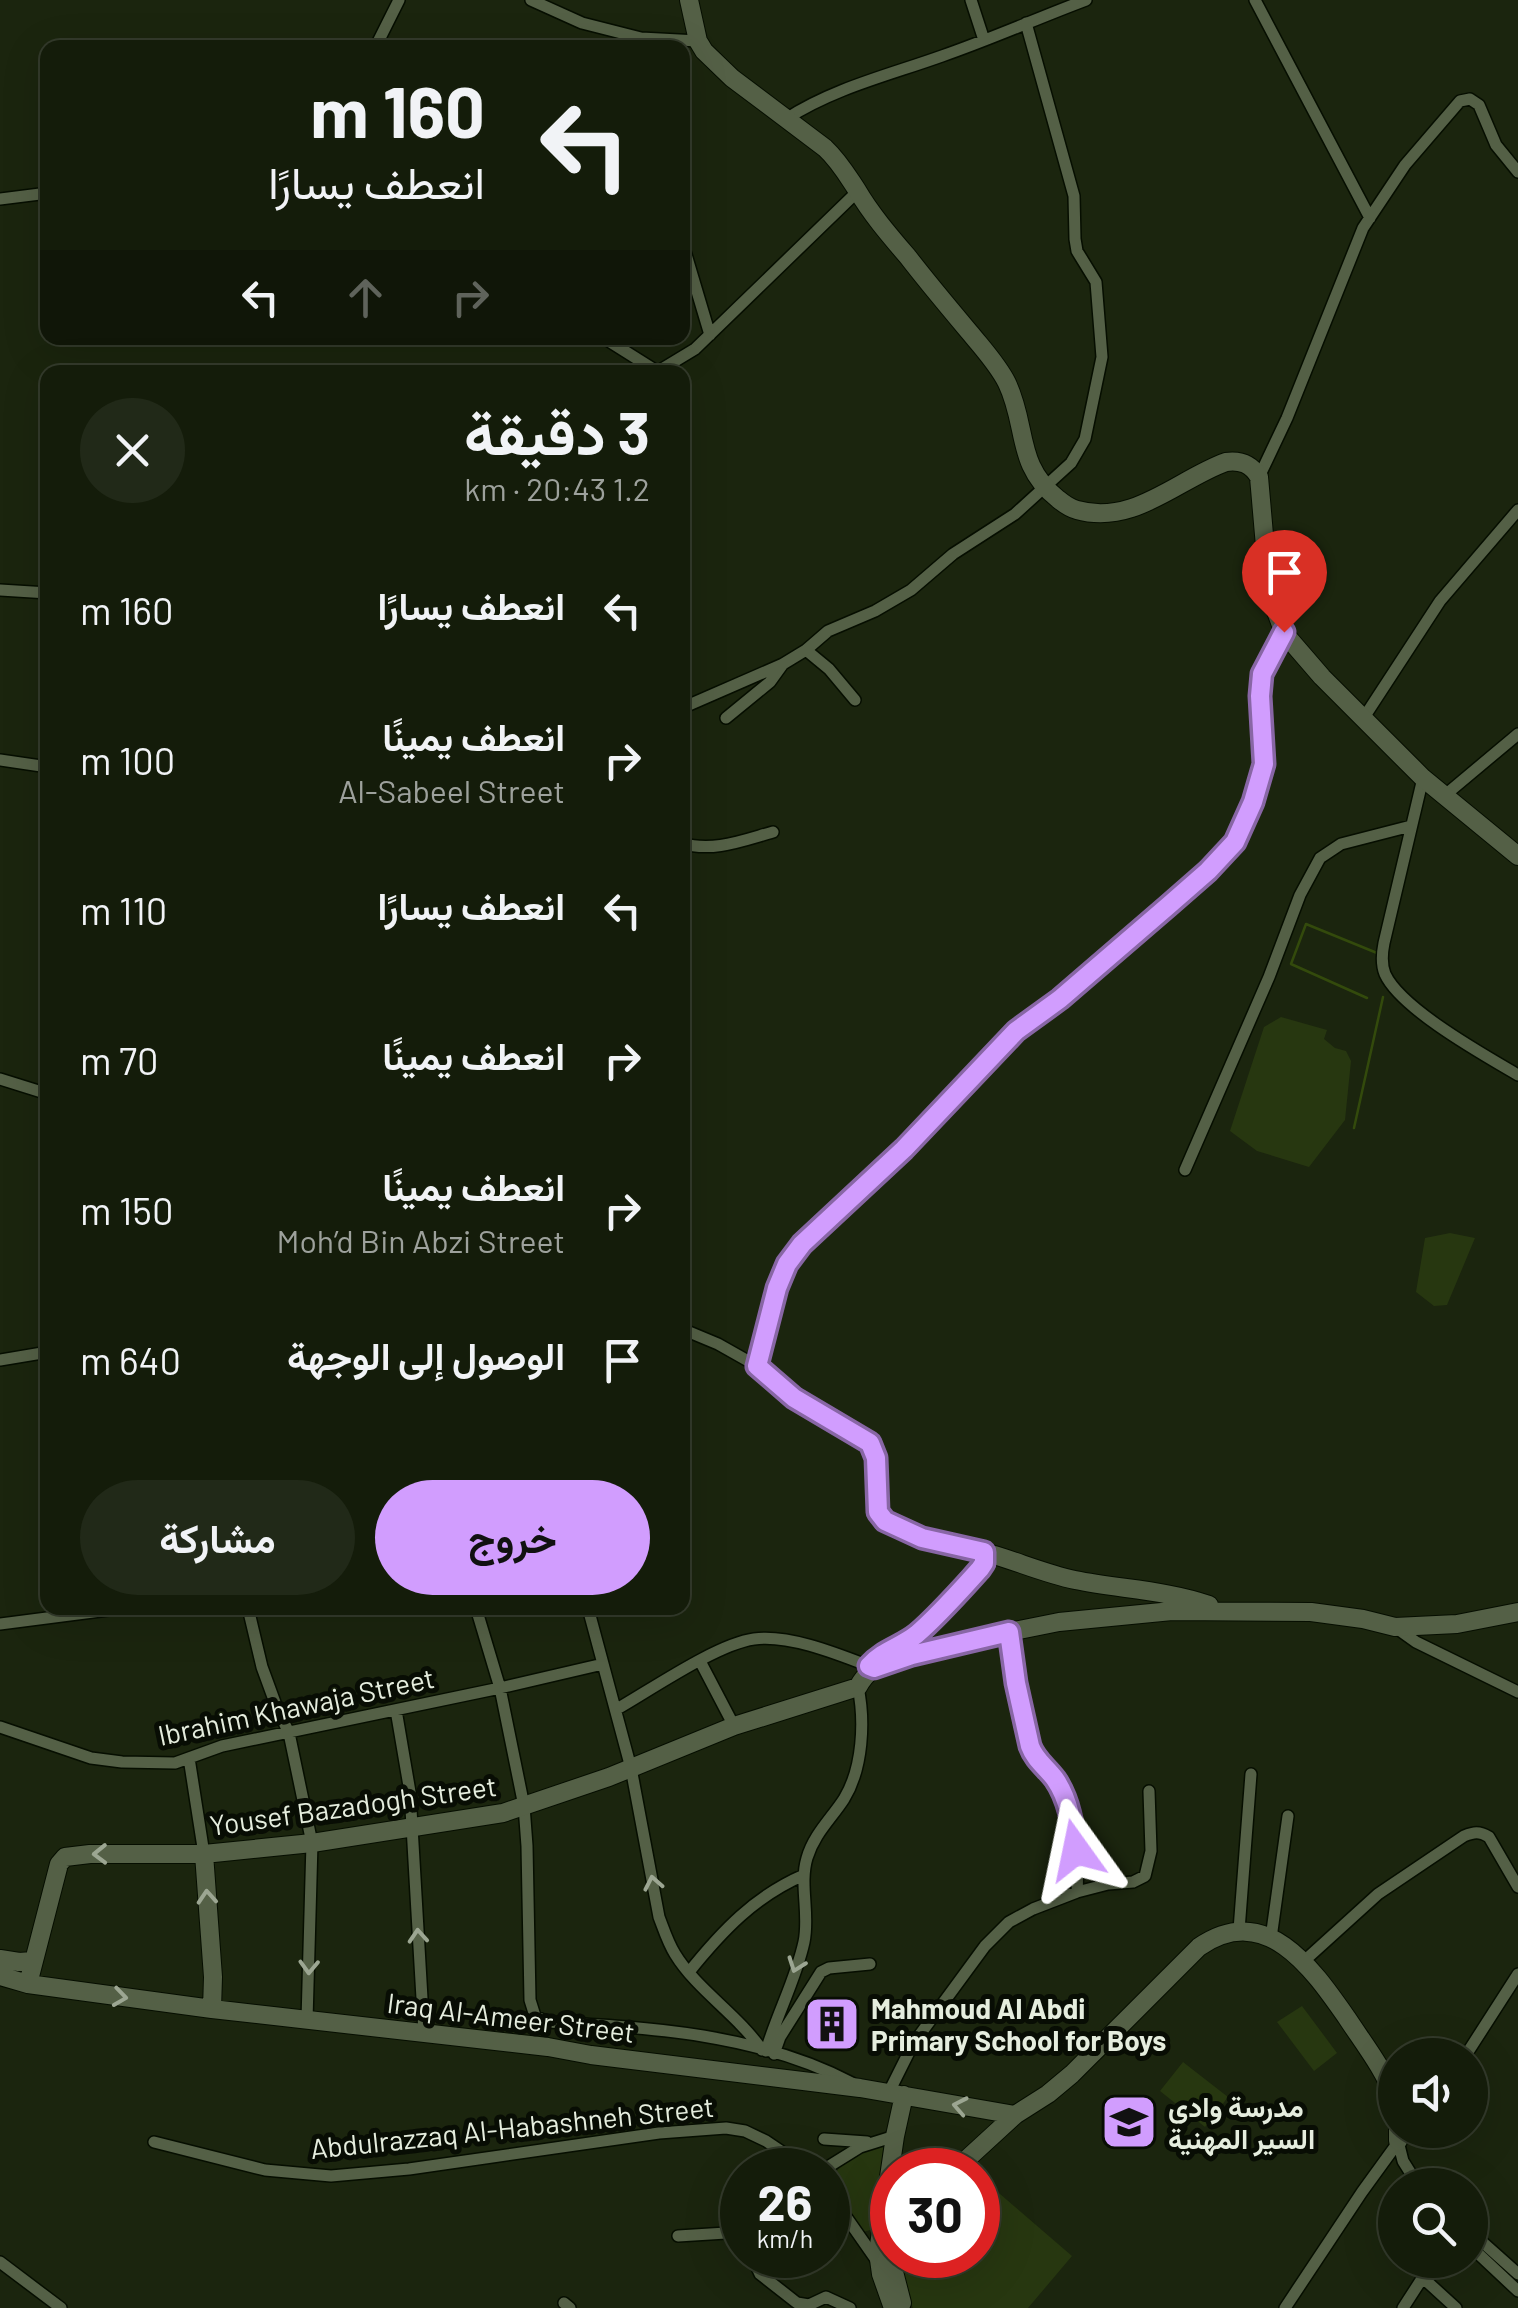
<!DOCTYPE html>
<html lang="ar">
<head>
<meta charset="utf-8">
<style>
	:root { --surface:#141c0a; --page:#212918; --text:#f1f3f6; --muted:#9da19c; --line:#333a2b; --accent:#d19dfe }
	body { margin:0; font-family:Barlow,Vazirmatn,sans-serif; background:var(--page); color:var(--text); direction:rtl; height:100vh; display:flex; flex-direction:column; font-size:38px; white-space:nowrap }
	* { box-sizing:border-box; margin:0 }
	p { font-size:32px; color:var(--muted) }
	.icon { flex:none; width:55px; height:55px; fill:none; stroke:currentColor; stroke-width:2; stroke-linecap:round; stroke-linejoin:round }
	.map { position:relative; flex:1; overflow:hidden; direction:ltr }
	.sheet { position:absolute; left:40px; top:365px; width:650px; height:1250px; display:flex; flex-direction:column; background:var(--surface); border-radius:20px; box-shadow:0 10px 40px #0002,0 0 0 2px var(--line); direction:rtl }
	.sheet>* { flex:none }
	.banner { position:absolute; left:40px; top:40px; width:650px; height:305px; border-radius:20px; box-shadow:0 10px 40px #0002,0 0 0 2px var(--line); direction:rtl; background:#141c0a; color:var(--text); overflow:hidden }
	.buttons { position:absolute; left:1378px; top:2038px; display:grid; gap:20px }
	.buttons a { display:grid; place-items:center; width:110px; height:110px; border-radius:50%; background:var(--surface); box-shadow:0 10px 40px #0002,0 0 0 2px var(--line); font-size:50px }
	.speed { position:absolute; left:720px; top:2148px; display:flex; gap:20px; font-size:50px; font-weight:700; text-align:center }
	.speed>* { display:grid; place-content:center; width:130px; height:130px; border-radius:50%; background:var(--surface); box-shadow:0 10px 40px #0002,0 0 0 2px var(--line); line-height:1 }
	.speed small { font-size:25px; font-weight:400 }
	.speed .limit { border:15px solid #d22; background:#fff; color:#111 }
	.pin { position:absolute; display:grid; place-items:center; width:85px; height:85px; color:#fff; margin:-102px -42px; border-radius:50% 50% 50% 0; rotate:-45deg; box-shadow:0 0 10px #0007 }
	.pin .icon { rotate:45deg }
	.me { position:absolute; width:110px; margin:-55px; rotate:348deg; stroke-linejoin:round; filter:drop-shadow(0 0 8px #0008) }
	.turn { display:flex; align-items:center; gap:35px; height:210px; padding:0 40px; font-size:45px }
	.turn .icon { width:130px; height:130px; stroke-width:2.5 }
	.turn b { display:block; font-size:70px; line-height:85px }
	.lanes { display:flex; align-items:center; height:95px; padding:0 40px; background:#0003; justify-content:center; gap:50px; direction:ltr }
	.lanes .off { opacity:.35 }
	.round { display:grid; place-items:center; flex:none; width:105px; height:105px; border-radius:52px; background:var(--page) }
	.head { display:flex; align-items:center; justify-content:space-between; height:170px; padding:0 40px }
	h1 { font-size:60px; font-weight:700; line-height:75px }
	.cta { display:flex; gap:20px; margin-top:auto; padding:20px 40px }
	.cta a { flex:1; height:115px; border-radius:60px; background:var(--accent); color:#111; font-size:40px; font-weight:700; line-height:115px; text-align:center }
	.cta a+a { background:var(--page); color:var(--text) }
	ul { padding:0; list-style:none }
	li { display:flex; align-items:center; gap:30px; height:150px; padding:0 40px }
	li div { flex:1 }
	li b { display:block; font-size:38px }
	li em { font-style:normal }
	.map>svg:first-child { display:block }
</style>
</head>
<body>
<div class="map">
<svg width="1518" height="2308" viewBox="0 0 1518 2308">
	<rect width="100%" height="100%" fill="#1b250e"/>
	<path fill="#273710" d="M1281,1017L1327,1030L1324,1039L1335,1048L1346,1051L1351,1061L1345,1120L1309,1167L1257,1151L1230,1131L1264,1027Z
		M1450,1233L1475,1238L1447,1305L1434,1306L1416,1292L1425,1238Z
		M1302,2006L1337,2053L1314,2071L1277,2022Z
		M1183,2062L1228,2097L1205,2127L1160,2091Z
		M883,2145L887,2148L874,2229L863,2232L834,2191C828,2162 862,2152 883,2145Z
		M978,2175L1072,2256L1028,2308H913L907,2295L898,2255H978Z"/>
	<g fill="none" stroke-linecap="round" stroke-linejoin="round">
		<path stroke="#334a0c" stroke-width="2.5" d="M1367,998L1291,964L1306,924L1377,953
			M1354,1128L1383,997"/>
		<g stroke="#060e00" stroke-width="14">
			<path id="street" d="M531,0L582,23L641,38L698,41
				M971,0L984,40
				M1255,0L1370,218
				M375,48L399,0
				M786,119C834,88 889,75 942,56C991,39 1038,18 1086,0
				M0,199L48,193
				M682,241L710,335
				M604,338L658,372
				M657,372L695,349L857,192
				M1259,477L1287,418L1363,228L1405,165L1460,101L1470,99L1479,105L1496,145L1518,172
				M0,590L48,593
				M806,650L829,669L855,700
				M682,708L783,664L806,650L828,631L875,611L911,590L953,554L1015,514L1071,463L1085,439L1102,357L1096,282L1077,251L1075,239L1074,196L1026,23
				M726,718L770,682L783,664
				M1363,719L1440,601L1518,510
				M0,760L48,767
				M1423,778L1384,943C1382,953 1381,964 1385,974C1401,1009 1484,1055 1518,1075
				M1444,796L1518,734
				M682,843C712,853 744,840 773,832
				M0,1079L48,1094
				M1185,1170L1269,977L1300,895L1320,858L1341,844L1411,826
				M682,1329L718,1344L757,1366
				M0,1360L48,1352
				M248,1608L262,1667L277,1708L289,1733L312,1843L307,2020
				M476,1608L500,1688L524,1806L527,1846L530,2000L535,2016L547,2022C649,2027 759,2034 852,2083
				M588,1608L631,1768L659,1917C664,1930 668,1943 675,1954C697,1990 737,2014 762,2050
				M0,1624L124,1608
				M1395,1627L1416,1642L1518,1692
				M1009,1632C1014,1670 1017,1711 1030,1747C1035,1763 1050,1771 1058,1784C1075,1811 1079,1860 1077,1892
				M700,1661L734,1726
				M870,1664L884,1651L914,1637L980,1569L984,1563L985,1552
				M617,1709C652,1689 717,1644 754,1639C790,1634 840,1655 874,1668
				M396,1710L410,1792L424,2033
				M0,1727L91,1758L122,1762L175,1763L222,1746L500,1688L603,1664
				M189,1758L204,1854
				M1239,1930L1251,1774
				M1271,1938L1288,1816
				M1303,1962L1378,1894L1464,1836C1474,1832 1479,1831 1489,1837L1518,1887
				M689,1972C722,1931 755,1896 804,1875
				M766,2051C777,2014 796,1979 804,1942C810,1914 799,1885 807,1858C814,1834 831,1819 844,1799C863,1768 865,1721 858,1687
				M774,2054L780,2037L821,1972L829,1968L870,1964
				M1466,2055L1518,1974
				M889,2092L913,2044L985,1946L1009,1922L1033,1909L1077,1892L1108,1884L1133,1882L1145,1876L1151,1851L1149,1791
				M824,2139L867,2142
				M1398,2141L1403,2161L1418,2185
				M154,2142L265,2170L331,2176L409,2169L659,2133L726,2128L745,2131L766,2141L809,2170
				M823,2170L860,2147L895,2136
				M828,2191L877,2261
				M1470,2231L1518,2274
				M678,2236L742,2232
				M1470,2246L1518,2291
				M755,2255V2263L760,2274L797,2303L809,2305L826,2297L850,2308
				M0,2262L61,2308
				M1422,2277L1456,2308
				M564,2303L570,2308
				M1285,2308L1362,2192L1407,2130
				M1403,2308L1434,2260"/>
		</g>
		<g stroke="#060e00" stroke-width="20">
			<path id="secondary" d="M689,0L698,41L704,51L732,78L825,148C839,161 847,175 857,190C871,214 890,236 908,257C928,283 950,309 971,334C984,350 998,365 1007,383C1028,427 1015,465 1058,499C1064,504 1069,508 1077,510C1134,526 1178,479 1226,462C1241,460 1251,464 1259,477L1268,581L1271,598L1284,633L1322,677L1423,778L1518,856
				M1209,1605C1166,1590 1119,1589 1075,1580C1042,1573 1012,1559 980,1551C956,1545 895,1538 881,1516C867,1495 886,1461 869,1442C860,1432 842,1427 830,1420C803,1405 778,1388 757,1366L777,1288L787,1264L802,1243L904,1149L1016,1031L1060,999L1168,906L1208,871L1235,841L1253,802L1264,765L1259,696L1262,673L1284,633
				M204,1854L213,1977L212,2009
				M0,1959L19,1962L33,1961
				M0,1976L28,1984L212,2009L548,2047L591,2055L860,2088L1015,2115
				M28,1984L59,1864L65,1857L90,1854H204L312,1843L503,1813L609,1777L734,1726L858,1687C866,1672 876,1666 891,1660L1009,1632L1059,1622L1172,1611L1311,1612L1363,1619L1395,1627L1457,1624L1518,1612
				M1398,2141V2130
				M955,2170L1015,2115L1048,2094L1072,2074L1199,1947C1266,1901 1312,1968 1347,2018C1364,2044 1384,2069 1395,2099
				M892,2239L893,2268L902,2303
				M893,2308L881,2274L878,2252L895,2136L904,2095"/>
		</g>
		<use href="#street" stroke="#546046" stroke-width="11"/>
		<use href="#secondary" stroke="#546046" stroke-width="18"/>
	</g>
	<defs><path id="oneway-chevron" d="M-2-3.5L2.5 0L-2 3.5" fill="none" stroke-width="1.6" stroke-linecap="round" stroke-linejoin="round" transform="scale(2.5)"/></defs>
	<g stroke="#9ca692">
		<use href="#oneway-chevron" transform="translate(100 1854) rotate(179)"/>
		<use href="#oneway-chevron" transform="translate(653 1883) rotate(-101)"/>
		<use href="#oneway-chevron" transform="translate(207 1897) rotate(-94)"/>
		<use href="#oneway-chevron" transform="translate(418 1936) rotate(-94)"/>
		<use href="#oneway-chevron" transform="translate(796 1965) rotate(110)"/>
		<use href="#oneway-chevron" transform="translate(309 1967) rotate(92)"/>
		<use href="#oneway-chevron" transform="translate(120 1997) rotate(8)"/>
		<use href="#oneway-chevron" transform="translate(960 2106) rotate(-169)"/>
	</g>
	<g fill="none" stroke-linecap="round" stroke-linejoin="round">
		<g stroke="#8866a5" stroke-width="25">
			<path id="route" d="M1076,1850C1073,1826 1069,1799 1055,1779C1046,1767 1035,1760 1030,1746L1016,1683L1009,1632L912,1655L874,1668L869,1666C883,1650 901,1647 917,1634C939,1615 960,1591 980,1569L984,1563V1552L922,1538L885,1521L878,1512L876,1458L870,1443L794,1398L757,1366L777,1288L787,1264L802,1244L904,1149L1016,1031L1060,999L1168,906L1208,871L1235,842L1253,802L1264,764L1260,696L1262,674L1284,632"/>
		</g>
		<use href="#route" stroke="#d19dfe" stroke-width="18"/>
	</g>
	<defs>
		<g id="building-square" transform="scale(2.875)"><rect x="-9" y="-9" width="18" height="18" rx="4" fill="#d19dfe" stroke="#080d04"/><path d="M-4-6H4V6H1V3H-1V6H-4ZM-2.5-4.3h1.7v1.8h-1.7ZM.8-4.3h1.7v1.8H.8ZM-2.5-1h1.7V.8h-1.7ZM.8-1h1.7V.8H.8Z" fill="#111"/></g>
		<g id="school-square" transform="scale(2.875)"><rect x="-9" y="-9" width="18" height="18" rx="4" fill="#d19dfe" stroke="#080d04"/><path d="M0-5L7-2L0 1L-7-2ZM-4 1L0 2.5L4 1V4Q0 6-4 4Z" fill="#111"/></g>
	</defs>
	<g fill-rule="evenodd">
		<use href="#building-square" x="832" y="2024"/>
		<use href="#school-square" x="1129" y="2122"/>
	</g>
	<g text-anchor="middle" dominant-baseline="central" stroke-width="10" stroke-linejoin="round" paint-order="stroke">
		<g font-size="28" fill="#e5edde" stroke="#080d04">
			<text transform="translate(296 1706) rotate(-12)">Ibrahim Khawaja Street</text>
			<text transform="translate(353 1805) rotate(-8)">Yousef Bazadogh Street</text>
			<text transform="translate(511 2017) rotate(7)">Iraq Al-Ameer Street</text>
			<text transform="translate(512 2127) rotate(-6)">Abdulrazzaq Al-Habashneh Street</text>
		</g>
		<g font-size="28" font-weight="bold" fill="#e5edde" stroke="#080d04" text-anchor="start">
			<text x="871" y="2008">Mahmoud Al Abdi<tspan x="871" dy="32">Primary School for Boys</tspan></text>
			<text x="1168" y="2106">مدرسة وادي<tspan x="1168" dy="32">السير المهنية</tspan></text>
		</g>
	</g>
</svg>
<div class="buttons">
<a><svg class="icon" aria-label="sound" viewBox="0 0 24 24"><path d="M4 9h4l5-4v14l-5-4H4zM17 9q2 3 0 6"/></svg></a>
<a><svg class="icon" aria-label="search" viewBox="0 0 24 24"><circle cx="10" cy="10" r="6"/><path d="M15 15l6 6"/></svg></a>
</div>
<div class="speed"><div>26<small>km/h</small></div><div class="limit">30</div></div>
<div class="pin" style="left:1284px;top:632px;background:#d93025"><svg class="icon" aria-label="arrive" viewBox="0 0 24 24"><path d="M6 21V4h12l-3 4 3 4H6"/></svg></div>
<svg class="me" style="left:1076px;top:1850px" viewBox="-20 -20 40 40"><path d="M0-17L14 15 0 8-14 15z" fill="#d19dfe" stroke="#fff" stroke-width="4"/></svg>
<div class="banner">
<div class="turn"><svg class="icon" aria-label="left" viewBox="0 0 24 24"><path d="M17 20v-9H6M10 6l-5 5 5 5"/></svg><div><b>160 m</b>انعطف يسارًا</div></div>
<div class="lanes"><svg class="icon" aria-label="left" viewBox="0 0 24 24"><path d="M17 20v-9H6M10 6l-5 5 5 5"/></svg><svg class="icon off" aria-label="ahead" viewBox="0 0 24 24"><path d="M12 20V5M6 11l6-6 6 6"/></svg><svg class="icon off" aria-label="right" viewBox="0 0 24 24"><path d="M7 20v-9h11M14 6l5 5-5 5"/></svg></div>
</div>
<section class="sheet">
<div class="head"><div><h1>3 دقيقة</h1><p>1.2 km · 20:43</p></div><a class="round"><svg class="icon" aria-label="close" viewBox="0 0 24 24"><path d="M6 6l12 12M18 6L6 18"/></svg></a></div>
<ul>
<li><svg class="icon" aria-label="left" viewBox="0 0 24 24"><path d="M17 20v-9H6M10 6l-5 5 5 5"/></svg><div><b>انعطف يسارًا</b></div><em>160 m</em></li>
<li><svg class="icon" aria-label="right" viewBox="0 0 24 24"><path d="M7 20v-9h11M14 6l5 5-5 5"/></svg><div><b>انعطف يمينًا</b><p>Al-Sabeel Street</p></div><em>100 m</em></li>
<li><svg class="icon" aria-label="left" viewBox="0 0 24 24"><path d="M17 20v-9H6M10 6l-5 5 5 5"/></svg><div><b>انعطف يسارًا</b></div><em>110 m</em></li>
<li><svg class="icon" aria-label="right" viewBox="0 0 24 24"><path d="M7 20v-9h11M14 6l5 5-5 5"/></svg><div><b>انعطف يمينًا</b></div><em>70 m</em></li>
<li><svg class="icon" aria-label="right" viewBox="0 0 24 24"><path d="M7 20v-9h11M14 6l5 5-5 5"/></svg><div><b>انعطف يمينًا</b><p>Moh’d Bin Abzi Street</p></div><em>150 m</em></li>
<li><svg class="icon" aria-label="arrive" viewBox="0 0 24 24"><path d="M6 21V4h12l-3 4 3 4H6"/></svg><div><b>الوصول إلى الوجهة</b></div><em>640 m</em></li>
</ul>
<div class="cta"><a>خروج</a><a>مشاركة</a></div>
</section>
</div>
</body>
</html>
